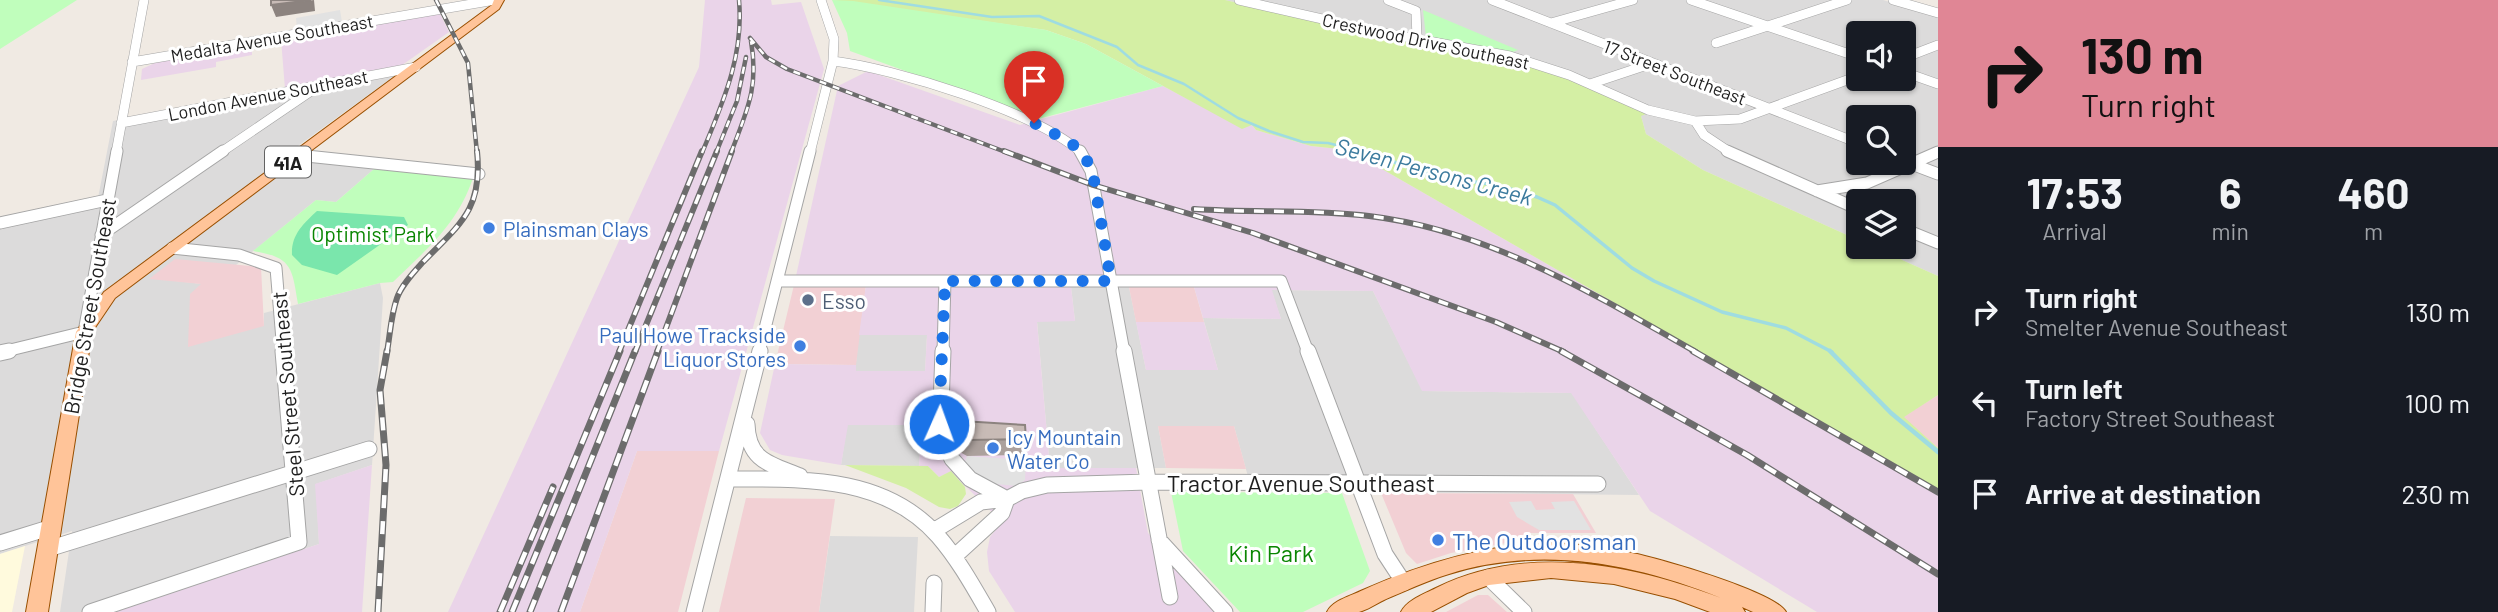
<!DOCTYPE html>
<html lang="en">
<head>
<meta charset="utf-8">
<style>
	:root { --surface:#171b24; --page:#20242c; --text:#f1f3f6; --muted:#9ea1a6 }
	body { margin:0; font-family:Barlow,sans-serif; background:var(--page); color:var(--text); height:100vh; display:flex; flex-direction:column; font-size:26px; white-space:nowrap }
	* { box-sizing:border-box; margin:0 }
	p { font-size:23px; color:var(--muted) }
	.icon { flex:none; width:38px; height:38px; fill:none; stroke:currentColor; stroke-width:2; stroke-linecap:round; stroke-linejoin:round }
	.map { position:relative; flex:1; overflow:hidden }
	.side { display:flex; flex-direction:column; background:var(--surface); width:560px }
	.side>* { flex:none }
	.banner { background:#e08695; color:#111; overflow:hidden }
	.fabs { position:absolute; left:1846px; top:21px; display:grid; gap:14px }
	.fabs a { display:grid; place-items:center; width:70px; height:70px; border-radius:7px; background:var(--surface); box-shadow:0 2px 5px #0004; font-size:35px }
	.pin { position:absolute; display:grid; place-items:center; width:60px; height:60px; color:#fff; margin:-72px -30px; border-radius:50% 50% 50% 0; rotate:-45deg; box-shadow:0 0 7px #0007 }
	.pin .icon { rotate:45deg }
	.me { position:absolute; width:77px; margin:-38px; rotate:2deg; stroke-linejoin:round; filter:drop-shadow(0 0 5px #0008) }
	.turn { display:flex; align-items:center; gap:24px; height:147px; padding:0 28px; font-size:32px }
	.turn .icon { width:91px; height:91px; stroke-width:2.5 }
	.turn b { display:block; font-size:49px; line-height:60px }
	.eta { display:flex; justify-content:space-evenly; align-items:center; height:119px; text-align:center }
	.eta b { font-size:42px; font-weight:700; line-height:49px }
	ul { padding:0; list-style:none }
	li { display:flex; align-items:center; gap:21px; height:91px; padding:0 28px }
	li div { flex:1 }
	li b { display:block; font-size:26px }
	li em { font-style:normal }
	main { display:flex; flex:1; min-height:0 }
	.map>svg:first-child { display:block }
</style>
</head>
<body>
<main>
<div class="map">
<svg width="1938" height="612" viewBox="0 0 1938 612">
	<rect width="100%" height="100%" fill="#f0eae3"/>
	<path fill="#dcdbdb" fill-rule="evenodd" d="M1225,0H1883L1938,17V276L1873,247H1904V201H1858V240L1703,170L1646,134L1641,116L1386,38ZM1858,33H1904V79H1858ZM1858,117H1904V163H1858Z
		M408,66L280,159L374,169L336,202L316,200L236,265L150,278L202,284L264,326V313L380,283L383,298L372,465L316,484L319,544L116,612H60L72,531L0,554V219L98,198L113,121Z
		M1071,287H1129L1146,370H1218L1203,318L1281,319L1271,290L1373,291L1423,391L1572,393L1639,495L1252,491L1234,426H1158L1166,468H1050L1037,321H1075Z
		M859,335H927L925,372L855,371Z
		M847,424L922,425L919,466L841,465Z
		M830,536L918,537L914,612H819Z"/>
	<path fill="#f2d0d4" d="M175,259L261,267L264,326L188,347L190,294L201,284L149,279Z
		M794,285H866L856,365L775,364Z
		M1129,287H1194L1204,322H1136Z
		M1938,395V448L1903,417Z
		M1158,426H1234L1246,469L1166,468Z
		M637,451H719L678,612H580Z
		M1381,493L1573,494L1596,533H1525L1523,540L1451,553L1417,564L1406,553Z
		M746,498L835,499L819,612H719Z
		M1478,595H1488L1507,612H1446Z"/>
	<path fill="#ead4e9" d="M705,0H771L772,5L801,2L824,69L719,451H637L580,612H448L699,67Z
		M439,12L449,32L398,68L285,89L281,39Z
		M252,45V55L216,62V67L141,80L142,69L161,60Z
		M868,71L1020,125L1163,86L1242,128L1252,125L1256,130L1311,146L1349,150L1938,489V612H1817L1650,511L1571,393L1422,391L1373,291L1272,290L1281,319L1203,318L1194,287H1071L1075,321L1037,322L1050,468H1136L1148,533L1216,612H1015L989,571L987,552L990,537L1002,522L951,472L939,477L928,466H919L921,425H848L841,465L782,455L770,450L760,433L775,364L856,365V371H925L927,335H859L866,285H794L838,86Z
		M1136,322H1204L1218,370H1146Z
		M372,465L362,612H116L319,544L315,484Z"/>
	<path fill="#fffadd" d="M25,546L12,612H0V554Z"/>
	<path fill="#d4efa4" d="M832,0H1225L1386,38L1507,58L1563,77L1646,114L1641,116L1646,134L1703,170L1858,240V247H1873L1938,276V395L1904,417L1938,448V489L1349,150L1311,146L1256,130L1252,125L1242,129L1086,44L1046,30Z
		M845,465L928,466L939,477L951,471L965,487L966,494L958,506L950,509L939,507L906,488Z"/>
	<path fill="#c0febc" d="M0,0H77L0,49Z
		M832,0L853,1L1046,30L1086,44L1163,86L1038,119L850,51L847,33Z
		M1423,10L1518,50L1510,53L1426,37Z
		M374,169L473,178C457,225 427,249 393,282L380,283L298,304C292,269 293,257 253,251L316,200L336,202Z
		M1171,492L1342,493L1370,571L1363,583L1303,612H1240L1183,551Z"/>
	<path fill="#7ae6ac" d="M317,211L404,217L408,225L337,275L302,265L292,255C291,235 303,224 317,211Z"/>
	<path fill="#e2e2e2" d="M340,10L342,22L297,30L296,18Z
		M967,456L1026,460L1025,480L1017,486L984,483L962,470Z
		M1531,501L1536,510L1555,509L1551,502L1574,501L1591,530H1539L1517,517L1509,502Z"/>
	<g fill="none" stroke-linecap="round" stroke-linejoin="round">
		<path stroke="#9fdce1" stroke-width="2.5" d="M879,0L992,17L1039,16L1117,47L1138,65L1184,84L1238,118L1269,131L1303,142L1328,143L1368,153"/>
		<path stroke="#9fdce1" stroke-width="3.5" d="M1363,151L1433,176L1497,185L1537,197L1555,205L1632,268L1654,281L1722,312L1786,328L1832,352"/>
		<path stroke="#9fdce1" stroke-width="4.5" d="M1830,351L1891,413L1938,452"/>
		<g stroke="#a5a5a5" stroke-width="10">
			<path id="minor-far2" d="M1239,0L1384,33L1510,56L1569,75L1648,110L1695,121L1740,119L1858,76
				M1388,0L1416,11L1417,39
				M1492,0L1858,143
				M1691,0L1858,57
				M1893,0L1938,13
				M1551,23L1633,0
				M1716,43L1847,0
				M1904,58L1938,45
				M833,61C897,69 1034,111 1082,153
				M132,62L495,0
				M1904,72L1938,84
				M1590,84L1653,63
				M1695,121L1704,135L1731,153
				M121,123L416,67
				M116,153L144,0
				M220,153L314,89
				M810,153L833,61L834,39L821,0
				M1935,153L1938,152"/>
		</g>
		<g stroke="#a5a5a5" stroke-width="13">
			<path id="minor-far1" d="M1080,151L1091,171L1124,352
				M1727,151L1858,209
				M297,155L479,174
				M1909,163L1938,174
				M1817,191L1867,183L1938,152
				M0,223L107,200
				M1904,229L1938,243
				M101,235L223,151
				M172,248L239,255L276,268L283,352
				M777,281H1281L1308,352
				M2,352L84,332L117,151
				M759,352L810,151
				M943,352L945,281"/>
		</g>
		<g stroke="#a5a5a5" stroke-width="17">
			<path id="minor" d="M943,351L940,433L952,459L970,479L1007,499
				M1124,351L1170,597
				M1308,351L1385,554L1404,583
				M0,353L9,351
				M747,424C748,461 770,464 800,476
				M728,479C803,479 884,475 938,536C958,559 973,586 988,612
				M935,530L981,502L1007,499L1022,491L1047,485L1148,482L1598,484
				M1159,540L1225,612
				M0,543L52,527
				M48,549L369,449
				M955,556L1002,513L1007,499
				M1488,577L1524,612
				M90,612L299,542L283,351
				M694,612L760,351
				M933,612L934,583"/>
		</g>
		<g stroke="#984f00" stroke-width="2">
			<path id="major" d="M494,0H504L499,9L115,298L92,332L48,612H26L76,332L104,292L492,5Z
				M1556,543C1582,545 1607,547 1632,553C1658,558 1776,592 1786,612H1753L1742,607L1745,612H1710L1675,599L1614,584L1551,578L1489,585L1467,593L1431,612H1401C1407,600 1424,594 1436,588C1526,543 1631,564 1721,598C1634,563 1540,545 1449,574C1426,581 1405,591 1384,600C1376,604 1367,610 1359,612C1350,612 1337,612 1327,612C1333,600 1351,596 1363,590C1426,562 1487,544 1556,543Z"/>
		</g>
		<use href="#minor-far2" stroke="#fff" stroke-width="9"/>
		<use href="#minor-far1" stroke="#fff" stroke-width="11"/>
		<use href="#minor" stroke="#fff" stroke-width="15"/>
		<use href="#major" fill="#ffc499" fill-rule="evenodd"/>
		<g stroke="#6c6c6c" stroke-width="4.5">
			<path id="rail-far2" d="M436,0L468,63L477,153
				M750,38L766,57L787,69L1008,153
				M702,153C723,102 744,56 739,0
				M716,153L737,101L746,57
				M731,153C747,110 759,88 751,41"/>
		</g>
		<g stroke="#6c6c6c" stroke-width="6">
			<path id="rail-far1" d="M1004,151L1093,185L1253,233L1496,322L1564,352
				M1194,209C1252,213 1311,209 1369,216C1488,230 1594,294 1696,352
				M387,352C390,335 391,315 397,298C401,286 413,273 422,263C460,224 483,210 477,151
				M619,352L702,151
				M635,352L717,151
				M657,352L732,151"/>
		</g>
		<g stroke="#6c6c6c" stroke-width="7">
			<path id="rail" d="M1561,351L1747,455L1938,574
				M1693,351L1938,492
				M378,612L386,465L380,390L387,351
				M500,612L553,487
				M512,612L620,351
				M530,612L635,351
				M561,612L658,351"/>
		</g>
		<use href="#rail-far2" stroke="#fff" stroke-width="2.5" stroke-dasharray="7" stroke-linecap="butt"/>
		<use href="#rail-far1" stroke="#fff" stroke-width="3.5" stroke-dasharray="10" stroke-linecap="butt"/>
		<use href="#rail" stroke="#fff" stroke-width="4.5" stroke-dasharray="13" stroke-linecap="butt"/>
	</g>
	<path fill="#aca19d" d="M960,437L1026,439L1025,455L967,456L960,452Z"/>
	<path fill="#8c837f" d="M314,0L315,11L276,17L271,5Z"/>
	<path fill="#c8bbb6" stroke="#8c837f" stroke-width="2" d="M271,0H311L271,5Z
		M962,421L1025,425L1026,439L966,440L960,437Z"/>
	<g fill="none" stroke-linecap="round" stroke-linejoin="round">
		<path stroke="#1a73e8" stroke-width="12" stroke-dasharray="0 21.6" d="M939,424L945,281H1111L1092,168L1080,151L1070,142L1034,123"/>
	</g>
	<g fill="#3f7fe0" stroke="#fff" stroke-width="2.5">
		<circle cx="489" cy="228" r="7"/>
		<circle cx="800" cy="346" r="7"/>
		<circle cx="993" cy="448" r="7"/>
		<circle cx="1438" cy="540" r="7"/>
	</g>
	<circle fill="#5c6f8a" stroke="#fff" stroke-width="2.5" cx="808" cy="300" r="7"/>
	<g text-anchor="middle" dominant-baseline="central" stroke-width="6" stroke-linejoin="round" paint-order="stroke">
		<g font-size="18" fill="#1e1e1e" stroke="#fff">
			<text transform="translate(272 38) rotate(-10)">Medalta Avenue Southeast</text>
			<text transform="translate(1426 41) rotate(12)">Crestwood Drive Southeast</text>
			<text transform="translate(1675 72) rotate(21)">17 Street Southeast</text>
			<text transform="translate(268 95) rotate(-11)">London Avenue Southeast</text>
		</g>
		<rect fill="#fff" stroke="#626262" stroke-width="2" x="265" y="146.5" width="46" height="31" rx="5"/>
		<g font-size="19" font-weight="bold" fill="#1e1e1e">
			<text x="288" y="162">41A</text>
		</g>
		<g font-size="21" fill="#366cbe" stroke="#fff" text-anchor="start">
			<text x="503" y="228">Plainsman Clays</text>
			<text x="786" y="334" text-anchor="end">Paul Howe Trackside<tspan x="786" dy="24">Liquor Stores</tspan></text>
			<text x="1007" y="436">Icy Mountain<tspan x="1007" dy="24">Water Co</tspan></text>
		</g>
		<g font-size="21" fill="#0a8602" stroke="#fff">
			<text x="373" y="233">Optimist Park</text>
		</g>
		<g font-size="21" fill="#4e5e75" stroke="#fff" text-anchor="start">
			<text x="822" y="300">Esso</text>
		</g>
		<g font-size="21" fill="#1e1e1e" stroke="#fff">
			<text transform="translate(89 306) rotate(-80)">Bridge Street Southeast</text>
			<text transform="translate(287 394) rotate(-95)">Steel Street Southeast</text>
		</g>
		<g font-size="23" font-style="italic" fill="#3b7a9d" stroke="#fff">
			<text transform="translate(1434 171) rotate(15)">Seven Persons Creek</text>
		</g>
		<g font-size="24" fill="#1e1e1e" stroke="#fff">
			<text x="1301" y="482">Tractor Avenue Southeast</text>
		</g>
		<g font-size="24" fill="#366cbe" stroke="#fff" text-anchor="start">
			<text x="1452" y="540">The Outdoorsman</text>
		</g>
		<g font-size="24" fill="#0a8602" stroke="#fff">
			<text x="1271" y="552">Kin Park</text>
		</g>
	</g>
</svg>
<div class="fabs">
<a><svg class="icon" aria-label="sound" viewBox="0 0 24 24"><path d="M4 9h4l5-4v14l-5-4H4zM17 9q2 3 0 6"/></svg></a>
<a><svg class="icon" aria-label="search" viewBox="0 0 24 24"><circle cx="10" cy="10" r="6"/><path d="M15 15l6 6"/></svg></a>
<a><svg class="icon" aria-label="layers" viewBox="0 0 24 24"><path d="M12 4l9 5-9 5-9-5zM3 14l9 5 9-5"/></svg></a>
</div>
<div class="pin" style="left:1034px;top:123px;background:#d93025"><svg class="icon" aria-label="arrive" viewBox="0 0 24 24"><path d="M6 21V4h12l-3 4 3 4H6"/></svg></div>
<svg class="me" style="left:939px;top:424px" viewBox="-20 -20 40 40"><circle r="17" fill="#1a73e8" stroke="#fff" stroke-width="3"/><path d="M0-11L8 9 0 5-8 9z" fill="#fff"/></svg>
</div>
<section class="side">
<div class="banner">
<div class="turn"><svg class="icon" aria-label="right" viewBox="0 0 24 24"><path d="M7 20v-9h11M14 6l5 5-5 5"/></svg><div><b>130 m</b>Turn right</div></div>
</div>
<div class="eta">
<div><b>17:53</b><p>Arrival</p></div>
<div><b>6</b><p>min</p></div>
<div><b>460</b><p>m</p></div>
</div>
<ul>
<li><svg class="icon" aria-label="right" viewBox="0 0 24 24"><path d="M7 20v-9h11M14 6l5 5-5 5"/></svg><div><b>Turn right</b><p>Smelter Avenue Southeast</p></div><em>130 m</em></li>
<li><svg class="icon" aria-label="left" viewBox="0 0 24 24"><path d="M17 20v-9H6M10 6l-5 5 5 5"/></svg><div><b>Turn left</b><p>Factory Street Southeast</p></div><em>100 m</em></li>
<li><svg class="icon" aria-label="arrive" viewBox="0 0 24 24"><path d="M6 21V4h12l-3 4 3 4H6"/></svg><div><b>Arrive at destination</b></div><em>230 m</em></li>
</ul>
</section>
</main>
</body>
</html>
